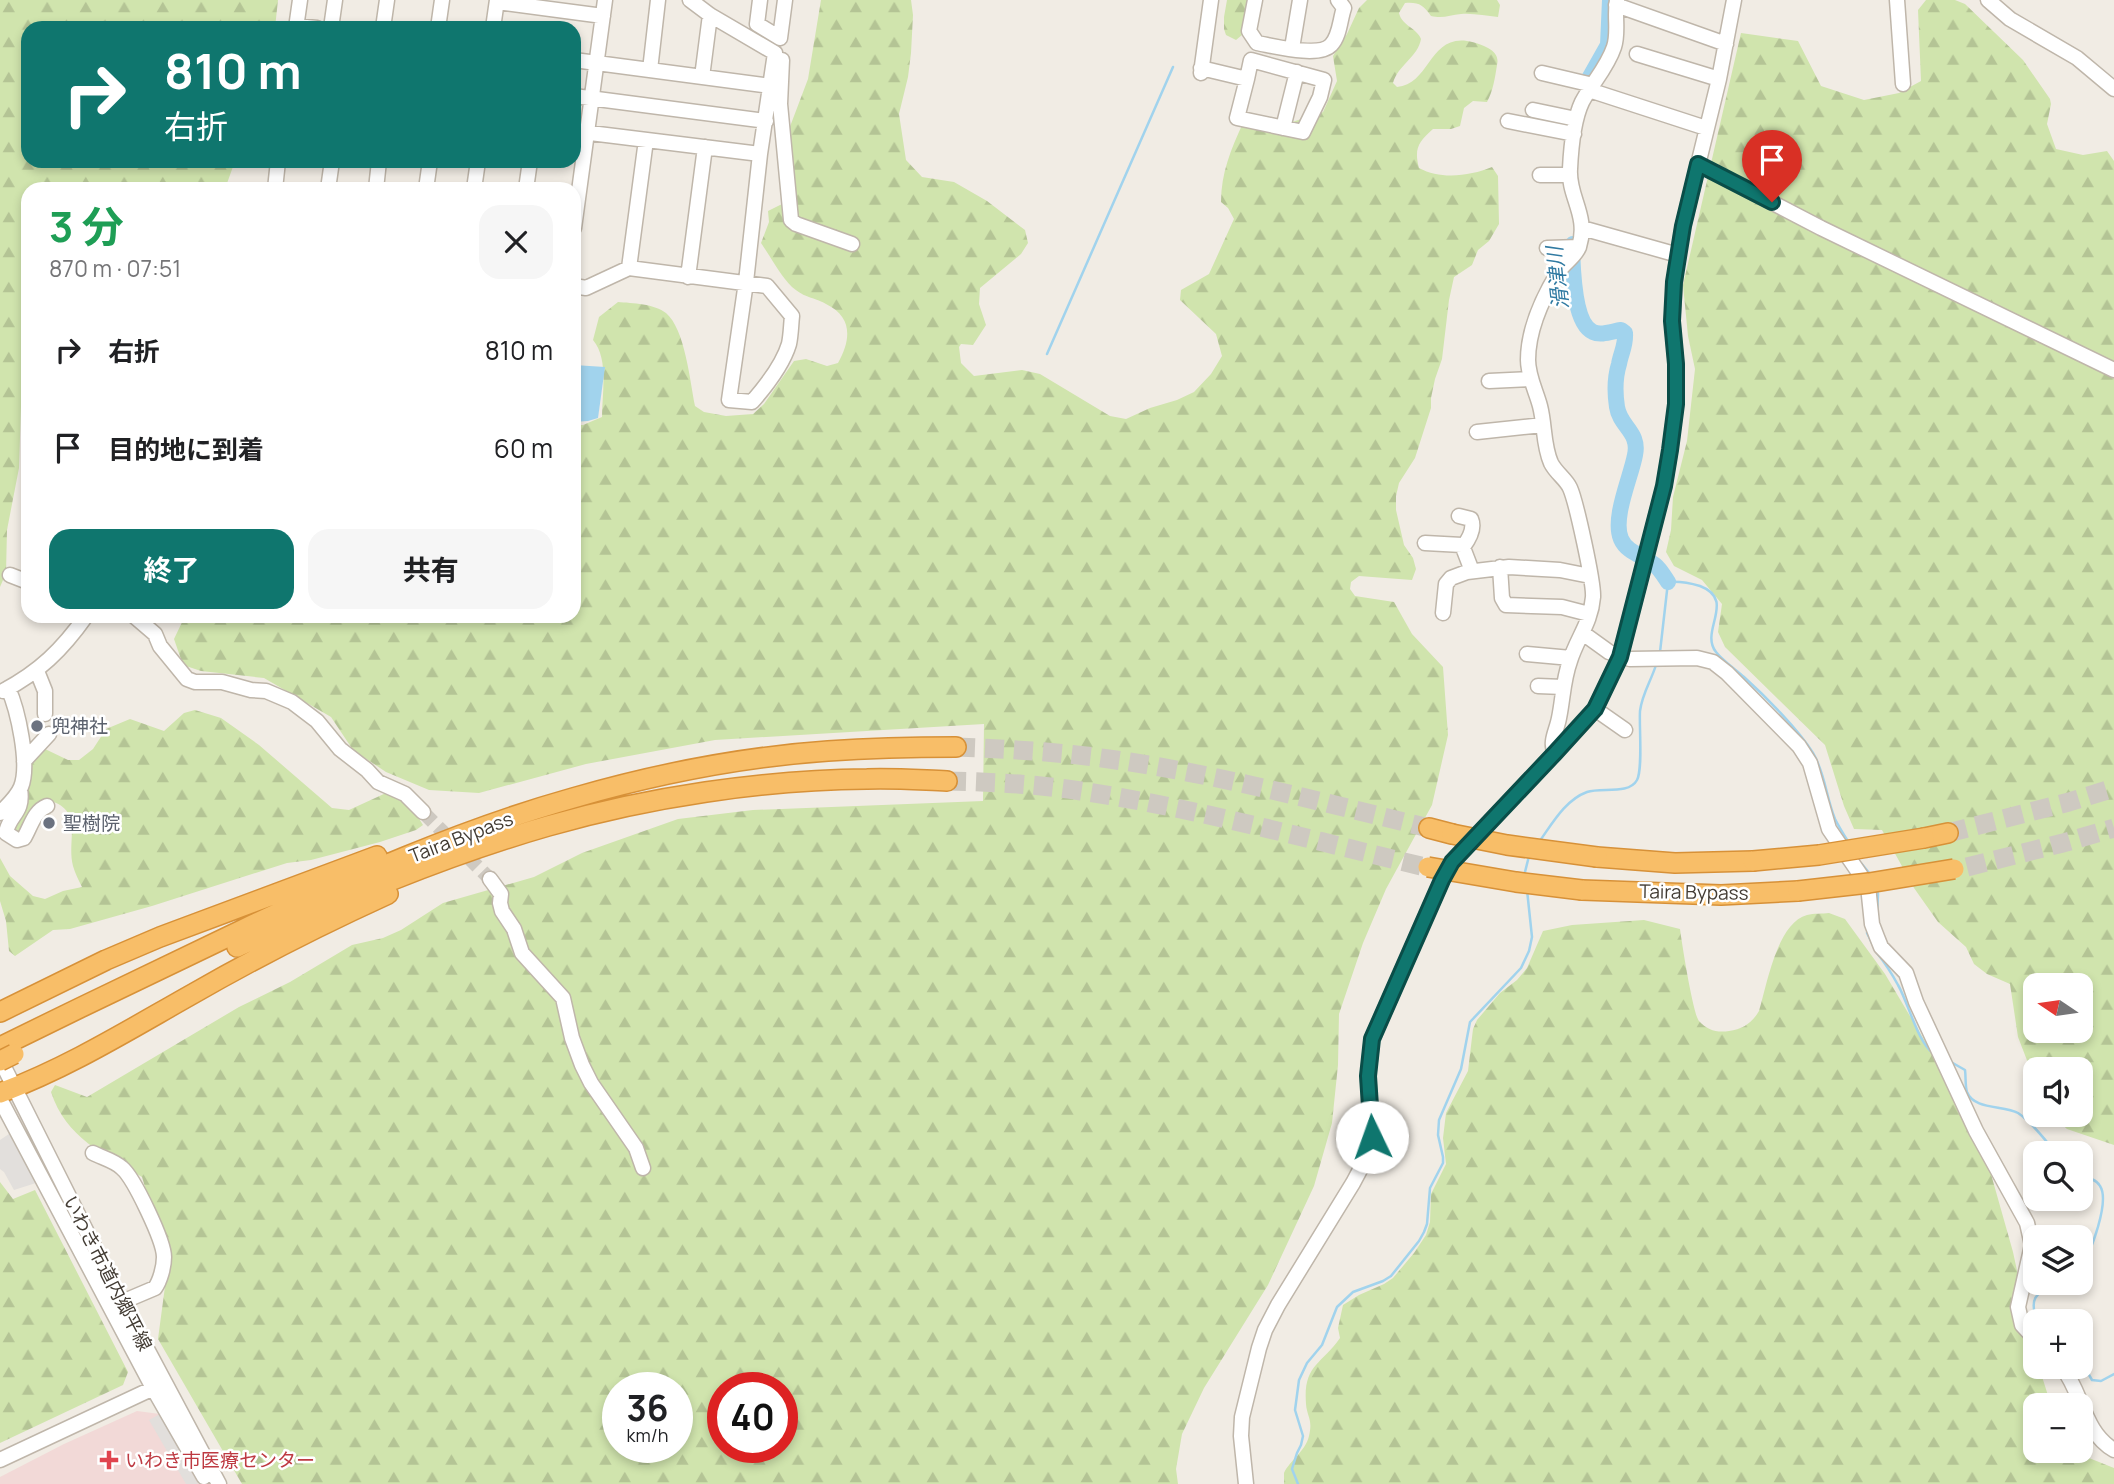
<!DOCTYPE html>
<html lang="ja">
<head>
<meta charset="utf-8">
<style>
	:root { --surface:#fff; --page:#f6f6f6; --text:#202124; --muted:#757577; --accent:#0f766e }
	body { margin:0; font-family:Manrope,"Noto Sans JP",sans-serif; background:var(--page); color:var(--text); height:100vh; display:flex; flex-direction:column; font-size:26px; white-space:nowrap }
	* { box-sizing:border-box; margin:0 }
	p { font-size:23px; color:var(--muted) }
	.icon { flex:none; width:38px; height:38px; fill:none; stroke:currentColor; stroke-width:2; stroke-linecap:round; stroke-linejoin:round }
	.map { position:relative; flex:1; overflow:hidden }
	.drawer { position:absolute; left:21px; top:182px; width:560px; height:441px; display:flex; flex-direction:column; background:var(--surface); border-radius:21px; box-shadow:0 4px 10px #0003 }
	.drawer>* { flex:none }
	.top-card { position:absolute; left:21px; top:21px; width:560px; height:147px; border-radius:21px; box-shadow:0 4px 10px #0003; background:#0f766e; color:#fff; overflow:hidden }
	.needle { width:46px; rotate:283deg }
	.controls { position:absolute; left:2023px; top:973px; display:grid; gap:14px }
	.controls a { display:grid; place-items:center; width:70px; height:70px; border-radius:14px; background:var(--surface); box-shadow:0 4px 10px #0003; font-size:35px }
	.speed { position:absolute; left:602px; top:1372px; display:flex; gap:14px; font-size:35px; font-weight:700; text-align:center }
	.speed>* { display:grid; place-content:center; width:91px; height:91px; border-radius:50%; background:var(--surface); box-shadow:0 4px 10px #0003; line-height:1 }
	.speed small { font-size:18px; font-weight:400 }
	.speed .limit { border:10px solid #d22; background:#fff; color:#111 }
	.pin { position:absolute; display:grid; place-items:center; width:60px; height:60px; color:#fff; margin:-72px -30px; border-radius:50% 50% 50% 0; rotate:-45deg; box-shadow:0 0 7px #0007 }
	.pin .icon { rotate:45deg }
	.me { position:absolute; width:77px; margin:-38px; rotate:357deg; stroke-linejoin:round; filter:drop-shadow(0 0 5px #0008) }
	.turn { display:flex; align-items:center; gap:24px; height:147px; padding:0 28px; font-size:32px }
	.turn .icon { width:91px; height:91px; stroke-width:2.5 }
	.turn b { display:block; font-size:49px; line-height:60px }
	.round { display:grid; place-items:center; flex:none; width:74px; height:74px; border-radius:21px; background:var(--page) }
	.headline { display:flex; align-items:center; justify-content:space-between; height:119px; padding:0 28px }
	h1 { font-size:42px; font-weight:700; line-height:52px; color:#1e9e55 }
	.cta { display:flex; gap:14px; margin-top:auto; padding:14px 28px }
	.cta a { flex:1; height:80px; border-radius:21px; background:var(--accent); color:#fff; font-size:28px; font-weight:700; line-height:80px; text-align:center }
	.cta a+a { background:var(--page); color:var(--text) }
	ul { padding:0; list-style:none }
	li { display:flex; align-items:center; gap:21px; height:98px; padding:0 28px }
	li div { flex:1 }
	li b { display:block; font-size:26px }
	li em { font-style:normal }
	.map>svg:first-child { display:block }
</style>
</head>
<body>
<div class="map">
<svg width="2114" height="1484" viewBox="0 0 2114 1484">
	<defs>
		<pattern id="forest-firs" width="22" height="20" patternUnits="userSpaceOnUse" patternTransform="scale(1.75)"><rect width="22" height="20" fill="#d0e4ad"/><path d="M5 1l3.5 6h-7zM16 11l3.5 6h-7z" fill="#b4c495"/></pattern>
	</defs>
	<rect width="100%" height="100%" fill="#f1ece4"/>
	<path fill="#f2d9d7" d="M137,1411L160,1414L198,1484H0V1477L64,1444Z"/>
	<path fill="url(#forest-firs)" fill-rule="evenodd" d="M0,0H278L275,28H28V161H235L225,189H28V395L21,407L19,468L7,530L6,573L0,587Z
		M821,0H911L913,15L911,53L908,77L899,114L906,160L922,177L954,182L987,201L1025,230L1028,243L1021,254L980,288L979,304L986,325L973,345L961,344L959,347L961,363L974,376L1022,370L1040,374L1110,416L1126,419L1150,408L1177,400L1194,392L1211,374L1222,356L1216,334L1180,300L1181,290L1209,274L1234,219L1228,208L1221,202C1221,173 1231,149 1243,123L1286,124L1323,112L1337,81L1333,56L1347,34L1359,8L1367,0H1497L1500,5L1498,17C1486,16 1473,13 1461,14C1450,15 1443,19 1431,16C1423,5 1419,2 1405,3L1399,13C1402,26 1417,28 1421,39C1418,57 1398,65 1393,83L1397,87C1435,84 1428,19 1488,48C1495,52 1499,57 1497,65C1495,78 1493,91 1487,102L1473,101L1464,108L1460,126L1451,129H1433C1418,142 1414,149 1419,168C1441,180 1470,176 1492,167L1498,176L1499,224L1489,241L1478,250L1472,265L1454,277L1449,300L1442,359L1435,379L1431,398V408L1415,458L1399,483L1396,496V510L1404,545L1413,558L1416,569L1412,580L1359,576L1351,582L1350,589L1355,596L1394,602L1412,634L1443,667L1448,735L1432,805L1386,889L1363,943L1339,1014L1338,1065L1332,1123L1314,1186L1268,1285L1204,1388L1182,1434L1176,1469L1178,1484H242L158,1339L168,1264L142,1177C104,1154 66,1138 51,1092L55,1085L87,1097L239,1007L290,982L352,945L383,938L401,930L443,903L534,877L582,853L678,819L753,810L983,801L984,724L715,740L586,764L479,793L429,790L386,772L353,750L331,717L264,678L201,671L183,665L174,639L185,616H574V425H583L602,417C602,393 609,359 593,340L599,317L618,302C632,303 655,304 666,313C685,329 690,381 695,406L704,412L726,416L753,414L764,404L794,361L806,359L827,366L838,363C851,340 853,317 826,304C812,296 806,299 792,287C779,274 771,257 761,243L769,222L768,211L782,204L780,153L808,79ZM618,1388H677V1447H618ZM723,1388H782V1447H723Z
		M1227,0H1248L1242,35L1236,40L1226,35L1224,29V17Z
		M1926,0H1955L1965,4L2023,60L2050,99L2051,104L2047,124L2056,149L2083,155L2107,151L2114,161V1145L2067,1129L2052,1115H2081V1069H2035V1081L2018,1037L2010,984L1987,974L1974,964L1966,947L1938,922L1914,888L1882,830L1854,829L1844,806L1825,745L1725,647L1718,632L1722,604L1702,580L1674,566L1666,552L1671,530L1673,497L1687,441L1695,369L1688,336L1683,285L1741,33L1798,41L1821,86L1864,100L1899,93L1921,81L1918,10ZM2035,985H2081V1031H2035Z
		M195,710L221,718L259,745L332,808L349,810L386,793C402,800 414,809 423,825L416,830L380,842L311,860L287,863L152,906L70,929L53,930L15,956L9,951L6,921L0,901V858L10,876L33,896L45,899L63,891L82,887C79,881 75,873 73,866C66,840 85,810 48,800L21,832L12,834L28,766L36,752L45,749L68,760H79L93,749L106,729L130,719L164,731L184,713Z
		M1829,913L1845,919L1885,974L1942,1070L1989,1167L2013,1252L2035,1354V1367H2039L2051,1405H2035V1451L2081,1450L2089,1458L2114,1468V1484H1284C1284,1483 1284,1474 1284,1473C1290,1460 1305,1452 1309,1436C1313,1419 1307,1417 1306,1404C1303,1365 1321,1365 1340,1338L1338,1328L1343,1305L1359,1295L1384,1284L1393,1278L1414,1253L1426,1235L1430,1222L1431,1194L1446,1164L1443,1138L1446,1113L1468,1071L1473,1029L1477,1020L1500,993L1517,980L1527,968L1543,931L1572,925L1644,920L1680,929C1682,944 1693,1014 1699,1021C1707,1030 1717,1033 1729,1031C1743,1029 1752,1023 1759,1011C1767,985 1777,923 1807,915C1814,913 1822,914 1829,913Z
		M0,1182L13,1199L35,1190L128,1372L123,1385L0,1443Z"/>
	<path fill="#e2dfdc" d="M9,1134L36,1183L14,1190L4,1172L0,1169V1140Z
		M160,1414L198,1484H186L149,1420Z"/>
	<path fill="#a1d3ed" d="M574,365L605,367L598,418L588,421L574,422Z"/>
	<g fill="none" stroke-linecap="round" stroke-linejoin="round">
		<path stroke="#a1d3ed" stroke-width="2.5" d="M1047,354L1173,67
			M1660,652L1668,582C1679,581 1690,583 1700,586C1737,600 1699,631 1716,652C1723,661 1735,669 1744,677C1765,696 1798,729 1813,753C1825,773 1826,797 1835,819C1839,827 1844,835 1849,843
			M1539,842C1552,824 1565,800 1587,792C1601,787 1629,795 1637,780C1643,769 1639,726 1640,711C1642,694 1651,681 1656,665
			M1861,863L1870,874
			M1524,876L1529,856
			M1877,890L1878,894L1877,917
			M1868,928L1867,933L1874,947
			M1877,953C1885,963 1892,974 1898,985C1908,1002 1918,1043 1933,1053
			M1951,1062L1965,1070C1966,1077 1965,1086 1967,1092C1974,1110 2004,1105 2018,1113C2032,1122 2045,1140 2056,1153
			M2081,1177C2089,1178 2096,1179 2100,1186C2110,1201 2091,1253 2081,1266
			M2037,1321C2029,1299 2035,1294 2054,1283
			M2081,1361L2092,1380L2101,1381L2114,1374
			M1298,1484L1292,1469L1297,1453L1301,1445L1303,1436L1295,1410L1299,1380L1307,1363L1322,1345L1337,1307L1353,1292L1383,1281L1391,1276L1419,1241L1424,1232L1427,1224L1430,1188L1443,1163V1157L1438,1135L1439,1120L1461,1069L1470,1022L1521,968L1529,951L1532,937L1527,890"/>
		<path stroke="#a1d3ed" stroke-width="16" d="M1586,84L1608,45L1610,0
			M1573,244L1572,249C1573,269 1573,323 1593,332C1601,336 1613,331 1621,330L1625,333C1626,345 1621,353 1619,364C1615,377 1615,394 1617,407C1620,427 1640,432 1635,455C1631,477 1612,518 1621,539C1627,553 1644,556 1655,565C1660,569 1664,576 1668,582"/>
		<path stroke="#cec9c1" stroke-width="14" stroke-dasharray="14 7" stroke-linecap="butt" d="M423,812L490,879"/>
		<path stroke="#cec9c1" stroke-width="19" stroke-dasharray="19 10" stroke-linecap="butt" d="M956,747C1009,749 1063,752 1116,760C1221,775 1325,803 1429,828
			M947,781C992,782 1036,784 1081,791C1195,808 1308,839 1421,866
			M1948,833L2069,802L2114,788
			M1967,867L2063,843L2114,828"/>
		<g stroke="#bfb6aa" stroke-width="17">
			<path id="minor" d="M760,0L757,24L780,38L785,0
				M1255,0L1249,31L1257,43C1274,46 1319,58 1331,45C1340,36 1340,19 1344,8L1338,0
				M1897,0L1903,84
				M1988,0L2010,19L2077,58L2114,89
				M497,2L603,16
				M1616,5L1726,44
				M296,26L317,28
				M296,28L300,0
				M331,28L335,0
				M383,28L387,0
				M438,28L442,0
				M493,28L497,0
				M1292,48L1300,0
				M1637,54L1719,79
				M574,60L771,86
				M782,60L780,104L791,220L796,224L852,244
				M1201,68L1247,79L1251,60L1324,80L1320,97L1303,132L1237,118L1247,79
				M650,70L658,0
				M1201,73L1211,0
				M1542,73L1593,85
				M702,77L710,15
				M1589,90L1706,128
				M574,96L766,121
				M1533,110L1576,119
				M1508,121L1574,134
				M1283,128L1297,72
				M574,131L760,154
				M1698,164L1821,228L2114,370
				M1540,175H1570
				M275,189L278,161
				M328,189L332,161
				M376,189L379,161
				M426,189L430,161
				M474,189L478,161
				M526,189L530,161
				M574,228L605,0
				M1582,228L1678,255
				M1547,248L1579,247
				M629,268L646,140
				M688,277L705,147
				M574,286L586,288L629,268L767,286L792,316C791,325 791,335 789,344C783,364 766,386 752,402L729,400L746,282L760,154L775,53L710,15L690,0
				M1489,381L1531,379
				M1477,432L1543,425
				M1459,516L1471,519C1475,528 1469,539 1463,547
				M1425,543L1462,545L1472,571
				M1500,567L1502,598L1506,605L1562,607L1589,614
				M10,575L28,582
				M1443,613L1446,584L1451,578L1467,572L1509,567L1560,570L1590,576
				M134,616L155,634L160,646L187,679L195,682H222L251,690L266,691L292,702L317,721L340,749L367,770L378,782L405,794L423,812
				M1584,634L1609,652L1630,659L1697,658L1713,662L1727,673L1799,746L1810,763L1829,829L1868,886L1872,924L1877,937L1881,947L1906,973L1916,1002L1976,1131L2027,1223L2032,1245L2018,1307L2022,1325L2035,1339
				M1527,654L1571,658
				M37,671L45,691V714
				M1538,686L1563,687
				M3,691C39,672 62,650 86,616
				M1595,709L1625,730
				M1555,753C1549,742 1557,730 1559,718C1563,699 1563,680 1570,661C1577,638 1591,623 1593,597C1594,583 1576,501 1570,488C1566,479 1556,473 1551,463C1543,445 1545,425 1540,406C1536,391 1528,376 1528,360C1528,330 1543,297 1559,271C1565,262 1575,257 1579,247C1589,215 1568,197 1570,169C1571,148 1573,121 1582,102C1592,83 1607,68 1614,47C1619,32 1614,16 1617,0
				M24,761L49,734
				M20,789C24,814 9,814 6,833L17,840L24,838C31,826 34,811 47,806
				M0,813C8,805 17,797 21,787C30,765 18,710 8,688
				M490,879L501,894L500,903L502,911L514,929L522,953L563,998L572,1038L582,1065L591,1083L636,1148L643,1168
				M0,1059L122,1302L219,1484
				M0,1099L153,1388L204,1477
				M93,1153C103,1158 115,1161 122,1168C134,1178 164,1241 164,1257C164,1267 160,1281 155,1288L122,1302
				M2062,1367C2083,1393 2083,1432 2114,1450
				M0,1460L160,1385
				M1246,1484L1241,1436L1242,1417L1259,1348L1265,1330L1278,1305L1353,1183L1369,1153L1372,1137L1368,1076L1372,1039L1442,880L1452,862L1585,721L1596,707L1620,657L1664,486L1670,450L1676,404V364L1672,321L1676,267L1683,226L1719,79L1734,0"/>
		</g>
		<g stroke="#d79138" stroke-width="22">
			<path id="highway" d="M1429,828L1452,834
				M1924,838L1948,833
				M1597,857L1675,863L1753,861
				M1582,890L1721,895L1798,891
				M237,947C339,901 440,857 548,826C648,797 763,780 867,779C894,778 920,780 947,781
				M0,1012L106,960L160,937L377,856
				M0,1047C81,1007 162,968 244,929C350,879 459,830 573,798C656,774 743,757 828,751C871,748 913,747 956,747
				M0,1093C67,1068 127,1031 189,996C253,959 320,925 388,894"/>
		</g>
		<use href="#minor" stroke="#fff" stroke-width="14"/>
		<use href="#highway" stroke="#f8be68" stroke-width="19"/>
		<g stroke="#d79138" stroke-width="22" stroke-linecap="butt">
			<path id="highway-bridge" d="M1452,834L1507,845L1597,857
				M1753,861L1819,855L1924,838
				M1428,867L1516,882L1582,890
				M1798,891L1869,883L1954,869
				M0,1061L14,1054"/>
		</g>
		<use href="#highway-bridge" stroke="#f8be68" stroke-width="19"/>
	</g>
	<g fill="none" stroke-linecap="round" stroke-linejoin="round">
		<g stroke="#0a4d48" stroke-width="18">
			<path id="route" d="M1372,1137L1368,1076L1372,1039L1442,880L1452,862L1555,753L1595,709L1620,657L1664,486L1670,450L1676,404V364L1672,321L1674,282L1683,226L1698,164L1772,202"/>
		</g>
		<use href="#route" stroke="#0f766e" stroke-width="12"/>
	</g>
	<g fill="#6b7280" stroke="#fff" stroke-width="2.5">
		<circle cx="37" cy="726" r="7"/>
		<circle cx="49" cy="823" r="7"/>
	</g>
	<path fill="#e0444e" stroke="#fff" stroke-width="2.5" d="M105.5 1449.5h7v7h7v7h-7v7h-7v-7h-7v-7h7z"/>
	<g text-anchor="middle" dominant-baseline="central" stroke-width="5" stroke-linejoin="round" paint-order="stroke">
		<g font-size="19" fill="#5b616d" stroke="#fff" text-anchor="start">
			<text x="51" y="726">兜神社</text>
			<text x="63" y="823">聖樹院</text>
		</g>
		<g font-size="19" fill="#433c34" stroke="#fff">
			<text transform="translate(461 837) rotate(-21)">Taira Bypass</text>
			<text transform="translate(1694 892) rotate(1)">Taira Bypass</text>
			<text transform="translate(108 1273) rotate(63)">いわき市道内郷平線</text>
		</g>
		<g font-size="19" fill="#be3a42" stroke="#fff" text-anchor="start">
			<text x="125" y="1460">いわき市医療センター</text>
		</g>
		<g font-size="21" font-style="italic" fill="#307aa2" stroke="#fff">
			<text transform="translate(1557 278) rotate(-96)">滑津川</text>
		</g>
	</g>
</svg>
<div class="controls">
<a><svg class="needle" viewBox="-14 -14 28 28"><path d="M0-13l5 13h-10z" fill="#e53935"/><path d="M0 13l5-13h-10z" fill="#757577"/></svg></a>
<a><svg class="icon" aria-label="sound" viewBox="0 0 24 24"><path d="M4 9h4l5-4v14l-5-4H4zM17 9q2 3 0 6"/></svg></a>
<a><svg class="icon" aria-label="search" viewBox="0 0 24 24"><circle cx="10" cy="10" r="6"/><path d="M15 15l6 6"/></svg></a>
<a><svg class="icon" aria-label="layers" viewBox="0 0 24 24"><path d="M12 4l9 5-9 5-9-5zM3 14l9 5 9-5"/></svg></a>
<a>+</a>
<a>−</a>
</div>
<div class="speed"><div>36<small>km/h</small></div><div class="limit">40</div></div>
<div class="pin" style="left:1772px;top:202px;background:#d93025"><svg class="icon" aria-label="arrive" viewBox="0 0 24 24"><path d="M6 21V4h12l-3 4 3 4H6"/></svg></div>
<svg class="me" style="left:1372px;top:1137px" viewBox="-20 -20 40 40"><circle r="19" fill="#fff"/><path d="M0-13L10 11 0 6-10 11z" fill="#0f766e"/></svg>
<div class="top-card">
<div class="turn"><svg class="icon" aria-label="right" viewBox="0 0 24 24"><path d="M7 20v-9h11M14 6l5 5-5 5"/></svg><div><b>810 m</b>右折</div></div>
</div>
<section class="drawer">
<div class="headline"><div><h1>3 分</h1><p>870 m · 07:51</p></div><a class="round"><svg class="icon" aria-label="close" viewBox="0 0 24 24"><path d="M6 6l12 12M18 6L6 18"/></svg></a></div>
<ul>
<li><svg class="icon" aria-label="right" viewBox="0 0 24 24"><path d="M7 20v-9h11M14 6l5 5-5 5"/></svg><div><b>右折</b></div><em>810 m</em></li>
<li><svg class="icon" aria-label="arrive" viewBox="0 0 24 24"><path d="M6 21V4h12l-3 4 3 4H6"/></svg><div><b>目的地に到着</b></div><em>60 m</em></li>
</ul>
<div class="cta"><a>終了</a><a>共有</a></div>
</section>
</div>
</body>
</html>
